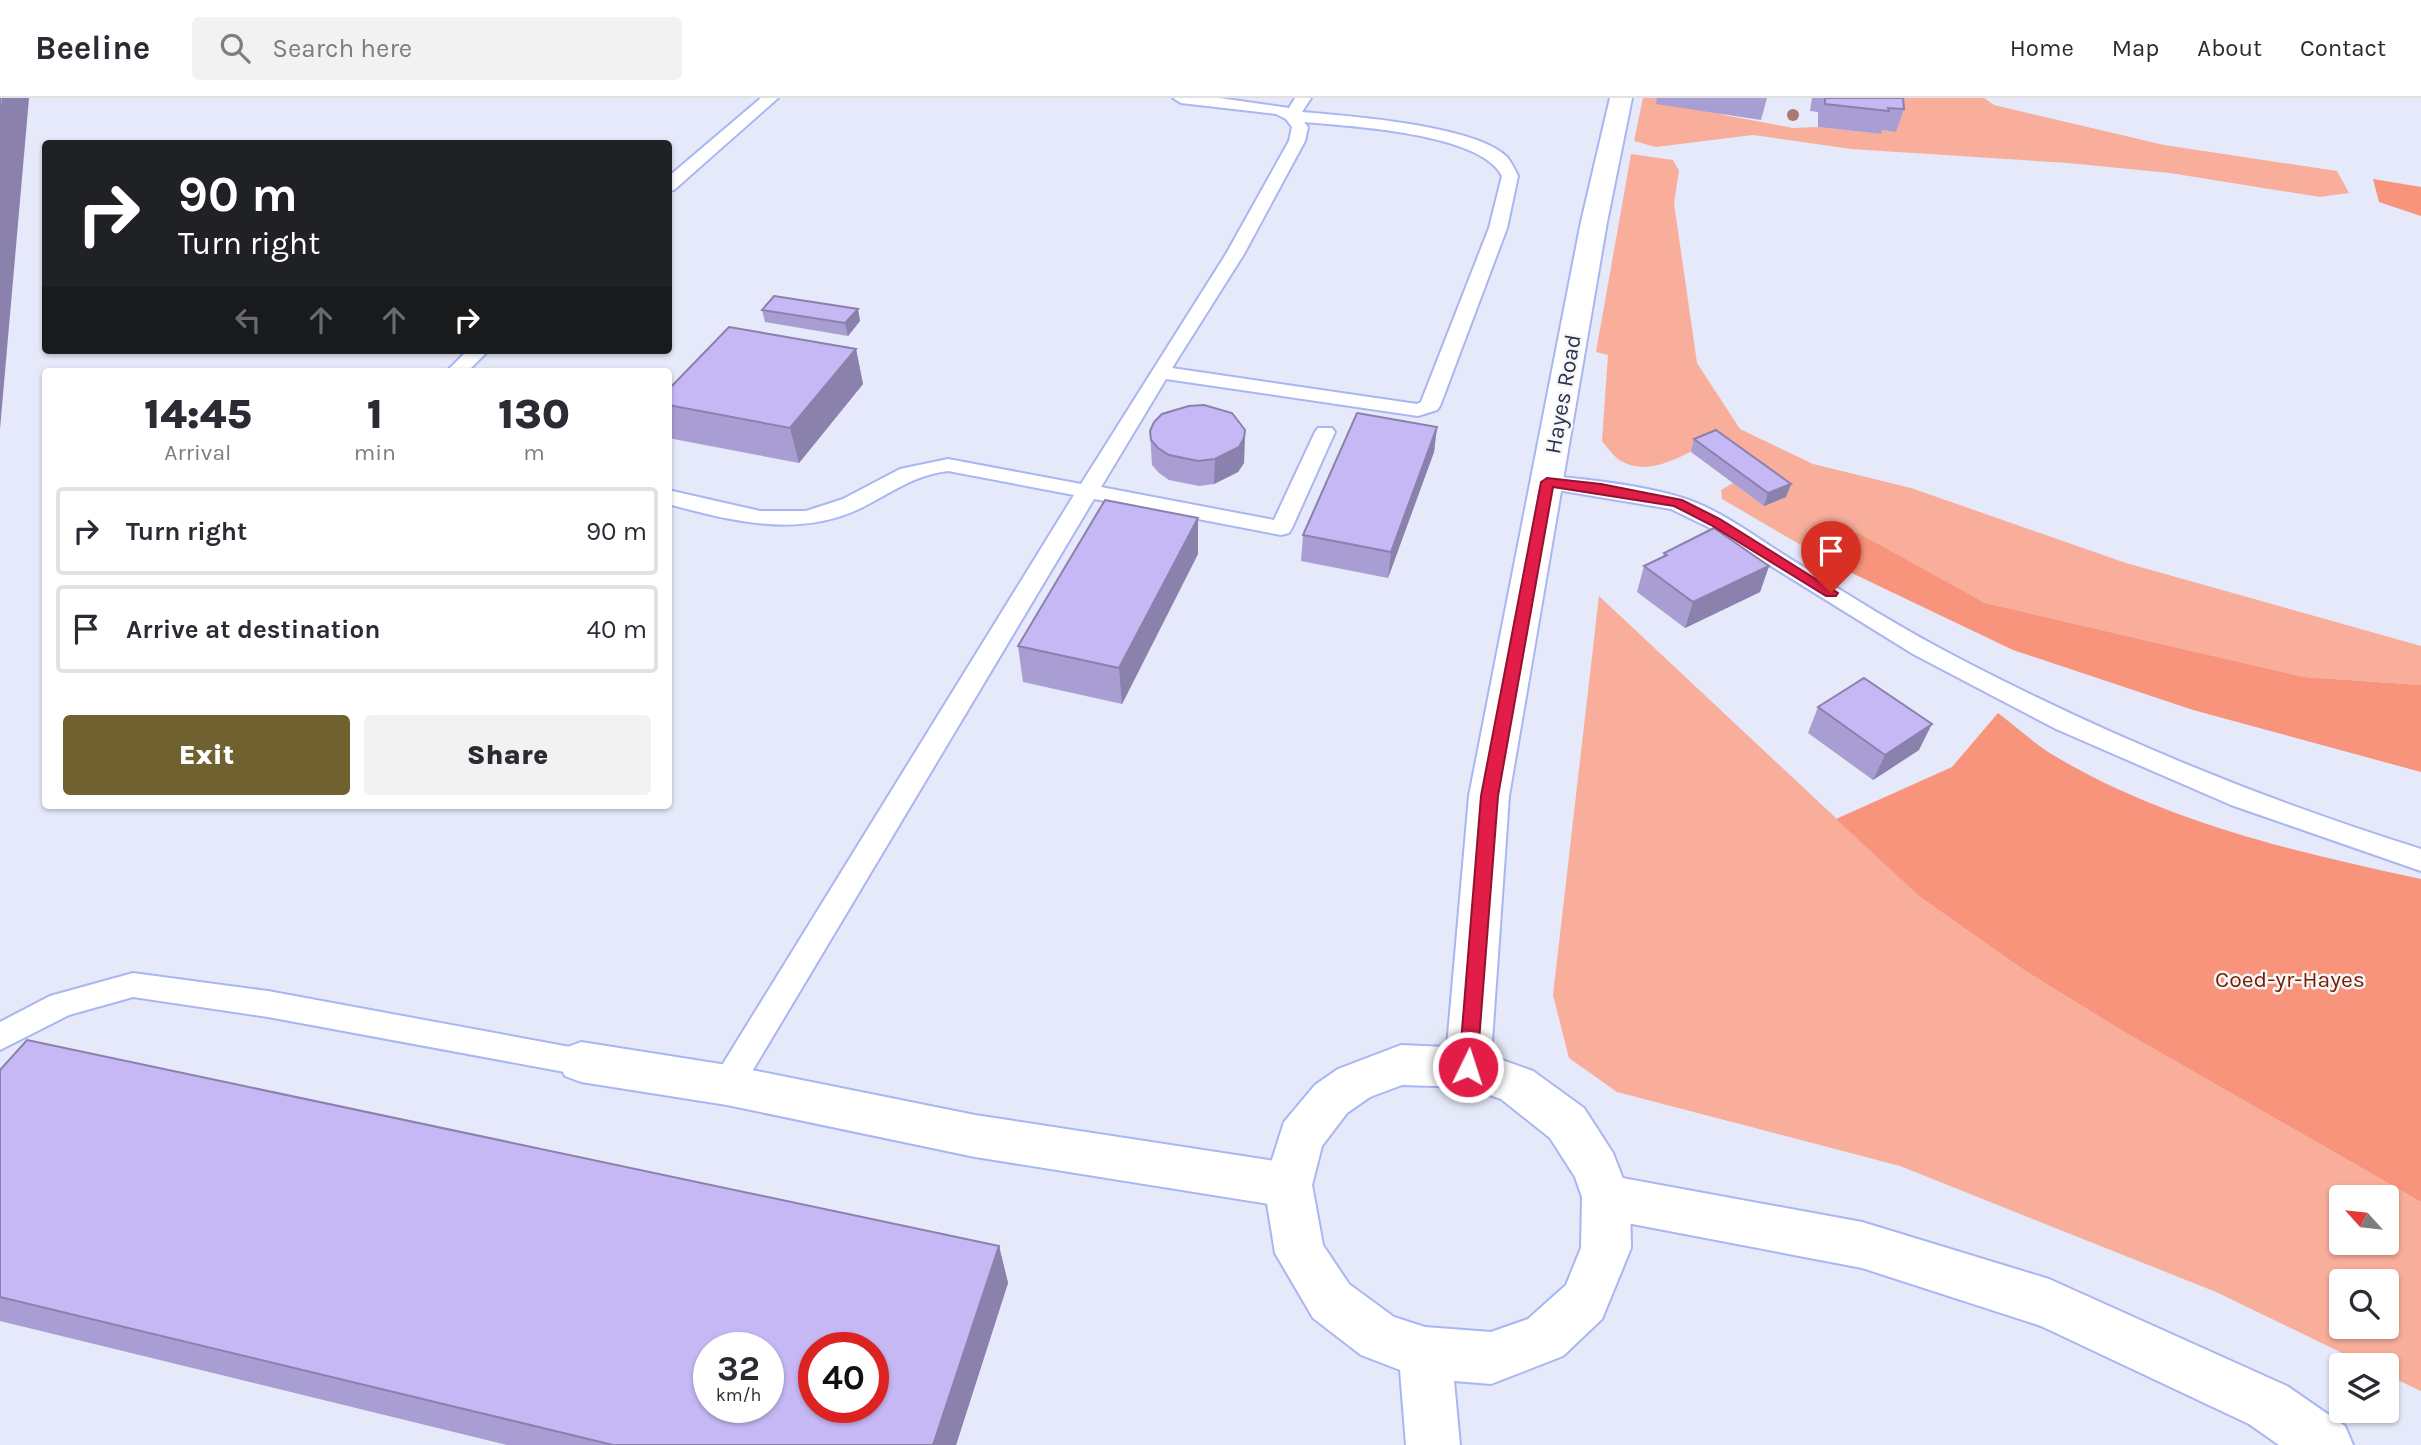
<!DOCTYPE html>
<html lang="en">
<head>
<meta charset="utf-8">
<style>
	:root { --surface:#fff; --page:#f2f2f3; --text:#2b2b33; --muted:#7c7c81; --line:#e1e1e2; --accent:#706230 }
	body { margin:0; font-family:Karla,sans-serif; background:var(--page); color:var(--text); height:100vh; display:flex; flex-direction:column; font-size:26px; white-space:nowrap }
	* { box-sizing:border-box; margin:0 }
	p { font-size:23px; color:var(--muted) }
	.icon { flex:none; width:38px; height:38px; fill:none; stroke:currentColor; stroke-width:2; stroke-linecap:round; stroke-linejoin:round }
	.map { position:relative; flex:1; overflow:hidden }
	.panel { position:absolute; left:42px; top:270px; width:630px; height:441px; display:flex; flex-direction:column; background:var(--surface); border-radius:7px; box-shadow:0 2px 5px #0004 }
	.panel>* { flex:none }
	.top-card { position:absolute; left:42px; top:42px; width:630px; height:214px; border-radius:7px; box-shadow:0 2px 5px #0004; background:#202124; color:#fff; overflow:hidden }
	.needle { width:46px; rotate:297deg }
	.buttons { position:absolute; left:2329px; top:1087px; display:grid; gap:14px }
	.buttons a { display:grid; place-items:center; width:70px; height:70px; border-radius:7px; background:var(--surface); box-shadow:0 2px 5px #0004; font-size:35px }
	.speed { position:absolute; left:693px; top:1234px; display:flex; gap:14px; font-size:35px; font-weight:700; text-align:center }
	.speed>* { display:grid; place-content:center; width:91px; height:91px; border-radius:50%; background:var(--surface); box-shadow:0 2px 5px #0004; line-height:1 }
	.speed small { font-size:18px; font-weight:400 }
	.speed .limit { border:10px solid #d22; background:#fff; color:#111 }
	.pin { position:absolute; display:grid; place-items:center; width:60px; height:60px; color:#fff; margin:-72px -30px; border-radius:50% 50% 50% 0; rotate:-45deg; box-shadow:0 0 7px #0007 }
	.pin .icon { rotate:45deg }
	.me { position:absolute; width:77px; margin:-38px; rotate:4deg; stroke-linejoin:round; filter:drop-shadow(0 0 5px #0008) }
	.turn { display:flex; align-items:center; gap:24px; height:147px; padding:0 21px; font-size:32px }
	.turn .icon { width:91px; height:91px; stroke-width:2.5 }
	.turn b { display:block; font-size:49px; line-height:60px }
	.lanes { display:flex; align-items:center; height:66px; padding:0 21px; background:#0003; justify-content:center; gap:35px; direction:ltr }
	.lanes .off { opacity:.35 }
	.eta { display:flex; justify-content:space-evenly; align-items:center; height:119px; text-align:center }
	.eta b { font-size:42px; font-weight:800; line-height:49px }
	.button { display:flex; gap:14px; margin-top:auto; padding:14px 21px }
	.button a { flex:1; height:80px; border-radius:7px; background:var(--accent); color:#fff; font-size:28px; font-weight:800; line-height:80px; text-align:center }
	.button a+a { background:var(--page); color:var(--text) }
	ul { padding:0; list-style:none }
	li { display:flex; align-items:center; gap:21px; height:88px; margin:0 14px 10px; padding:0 7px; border:4px solid var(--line); border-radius:7px }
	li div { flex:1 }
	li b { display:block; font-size:26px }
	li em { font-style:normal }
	header { display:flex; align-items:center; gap:42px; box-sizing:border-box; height:98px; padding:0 35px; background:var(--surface); border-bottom:2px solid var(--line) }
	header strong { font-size:33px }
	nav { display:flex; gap:38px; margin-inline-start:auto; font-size:24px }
	.search { width:490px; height:63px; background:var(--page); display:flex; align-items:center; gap:18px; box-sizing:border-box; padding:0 24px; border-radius:7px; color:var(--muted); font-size:26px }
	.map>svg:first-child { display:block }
</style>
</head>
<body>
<header>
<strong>Beeline</strong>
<div class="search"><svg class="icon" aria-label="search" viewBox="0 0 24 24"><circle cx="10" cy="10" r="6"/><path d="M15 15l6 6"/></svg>Search here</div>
<nav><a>Home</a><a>Map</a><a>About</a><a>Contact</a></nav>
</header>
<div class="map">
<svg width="2421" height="1347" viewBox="0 0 2421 1347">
	<rect width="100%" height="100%" fill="#e5e9f9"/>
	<path fill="#f8ae9b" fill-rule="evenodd" d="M1643,0H1657L1724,17L1793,30L1818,29L1881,36V32L1896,33L1894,0H1984L1994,7L2164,47L2337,73L2349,95L2320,99L2170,75L2068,65L1851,51L1753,37L1656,49L1634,43Z
		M1631,56L1673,62L1679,73L1674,105L1697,265L1740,331L1813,366L1911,390L2126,465L2421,548V587L2304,579L1985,505L1856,435L1835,467L1722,401L1721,392L1733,385L1764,408L1694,352C1672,363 1646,377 1621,363C1614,359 1607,349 1602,343L1608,257L1596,254Z
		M1599,498L1920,799L2024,872L2121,932L2421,1104V1293L2387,1277V1267H2367L2216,1194L1900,1068L1617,994L1569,960L1553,897ZM2342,1099H2387V1144H2342ZM2342,1183H2387V1228H2342Z"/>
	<path fill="#f8947b" d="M2373,81L2421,89V118L2379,104Z
		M1856,434L1985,505L2304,579L2421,587V674L2193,612L2013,552L1835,467Z
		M1998,615C2016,629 2034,645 2053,657C2165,724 2295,754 2421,781V1104L2121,932L2024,872L1920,799L1836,721L1952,669Z"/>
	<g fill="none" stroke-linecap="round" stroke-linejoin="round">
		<g stroke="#a9b6f2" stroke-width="4">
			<path id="lane" d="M761,0H778L674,92L668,93V79Z
				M1173,0H1219L1289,10L1295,0H1311L1302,14C1348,18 1475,27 1507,59C1512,65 1515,72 1518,78L1507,130L1440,308L1437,312L1418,318L1166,281L1101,389L1274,422L1315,334L1318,330H1332L1335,334L1292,430L1289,435L1281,437L1094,401L738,997L727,1001L716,997L711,987L716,977L1074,397L948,373C913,377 890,396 859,411C797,440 731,423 668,406V392L760,413H806L843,401L900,371L948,361L1081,386L1226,156L1289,43L1292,29L1286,21L1276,16L1181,5ZM1304,24C1349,28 1481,35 1502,78L1489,130L1421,304L1417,306L1172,270L1244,156L1305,43L1308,29Z
				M468,252H489L468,273H447Z
				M1547,378C1587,381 1645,388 1683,400C1721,412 1755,439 1789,460C1847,496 1905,533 1966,564C2113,640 2264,702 2421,751V773L2231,707L2056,631L1913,556L1708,429L1671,411L1539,389L1536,384L1539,379Z
				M133,875L268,893L581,951L592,955L596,964L592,973L581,977L268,919L133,899L69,917L0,952V924L50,898Z"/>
		</g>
		<g stroke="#a9b6f2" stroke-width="4">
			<path id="street" d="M581,944L727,967L975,1017L1288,1065L1305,1071L1312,1087L1305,1103L1288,1109L975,1059L727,1007L581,984L565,978L558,964L565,950Z
				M1606,1077L1862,1124L2049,1181L2287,1288L2345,1328L2353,1347H2279L2249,1326L2041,1228L1862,1170L1606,1121L1589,1115L1582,1099L1589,1083Z"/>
		</g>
		<g stroke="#a9b6f2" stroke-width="4">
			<path id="secondary" d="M1610,0H1632L1607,124L1509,698L1491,958L1533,973L1584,1010L1613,1055L1630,1099L1631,1150L1602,1221L1563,1258L1491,1286L1454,1283L1460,1347H1406L1400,1272L1361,1257L1313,1220L1275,1155L1264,1087L1284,1024L1315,987L1338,971L1401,947L1447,949L1469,698L1581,124ZM1402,987L1467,989L1501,1001L1550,1040L1575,1079L1582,1099L1581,1150L1566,1187L1528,1221L1491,1234L1425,1229L1394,1219L1349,1186L1323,1147L1312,1087L1322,1048L1347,1015L1370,999Z"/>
		</g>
		<use href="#lane" fill="#fff" fill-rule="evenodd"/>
		<use href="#street" fill="#fff" fill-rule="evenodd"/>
		<use href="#secondary" fill="#fff" fill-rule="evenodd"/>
	</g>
	<circle fill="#a87a74" cx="1793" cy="17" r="6"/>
	<path fill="#a99ed3" d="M1657,0H1767L1761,22L1656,6Z
		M1812,0H1903L1904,11L1896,34L1882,32L1881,36L1818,29V14L1810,13Z
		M858,211L860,223L848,238L765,224L762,212Z
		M856,251L863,286L799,365L668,340V292Z
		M1437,329L1434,354L1388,480L1301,463L1303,437Z
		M1245,332L1244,365L1238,374L1214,386L1199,388L1169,382L1159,375L1152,367L1150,333Z
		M1694,341L1786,399L1764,408L1691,354Z
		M1664,455L1769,468L1760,494L1685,530L1637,494L1644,468L1663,459Z
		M1198,456L1122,606L1023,584L1018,548Z
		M1818,609L1919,652L1873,682L1808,635Z
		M0,972L999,1148L1008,1185L956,1347H507L0,1223Z"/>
	<path fill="#8a81ac" d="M3,0H29L0,331V27Z
		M858,211L860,223L848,238L845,225Z
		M856,251L863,286L799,365L790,330Z
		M1437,329L1434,354L1388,480L1391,454Z
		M1245,332L1244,365L1238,374L1214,386L1215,361Z
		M1791,386L1786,399L1764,408L1768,395Z
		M1198,420V456L1122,606L1119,570Z
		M1769,468L1760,494L1685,530L1693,504Z
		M1932,626L1919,652L1873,682L1885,657Z
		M999,1148L1008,1185L956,1347H933Z"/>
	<path fill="#c5b8f5" stroke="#8a81ac" stroke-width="2" fill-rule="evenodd" d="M0,0H3L0,27Z
		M1825,0H1903L1904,11L1888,10L1889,13L1825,6Z
		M774,198L858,211L845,225L762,212Z
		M729,229L856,251L790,330L668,307V292Z
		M1204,307L1232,315L1245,332L1244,340L1239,349L1215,361L1198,363L1169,357L1158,350L1151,342L1150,333L1154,324L1162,316L1189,308Z
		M1357,315L1437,329L1391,454L1303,437Z
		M1716,332L1791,386L1768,395L1694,341Z
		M1105,402L1198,420L1119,570L1018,548Z
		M1714,430L1769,468L1693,504L1644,468L1667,457L1664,455Z
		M1864,580L1932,626L1885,657L1818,609Z
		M27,942L999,1148L933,1347H613L0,1199V972ZM709,1250H768V1309H709ZM814,1250H873V1309H814Z"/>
	<path fill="#e11d48" stroke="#92132f" stroke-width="2" d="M1547,380L1601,386L1682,402L1720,421L1838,495L1836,498H1826L1711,427L1674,408L1553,389L1498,698L1477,969L1475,975L1468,977L1461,975L1459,969L1481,698L1541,384Z"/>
	<g text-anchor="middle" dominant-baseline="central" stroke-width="5" stroke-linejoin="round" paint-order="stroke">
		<g font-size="23" fill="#2d3351" stroke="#f7f7f7">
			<text transform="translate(1563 296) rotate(-80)">Hayes Road</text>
		</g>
		<g font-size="23" fill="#761f08" stroke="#f7f7f7">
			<text x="2290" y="881">Coed-yr-Hayes</text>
		</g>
	</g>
</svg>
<div class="buttons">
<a><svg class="needle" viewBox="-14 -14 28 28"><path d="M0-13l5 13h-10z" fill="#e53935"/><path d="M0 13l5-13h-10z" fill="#7c7c81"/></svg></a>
<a><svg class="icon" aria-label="search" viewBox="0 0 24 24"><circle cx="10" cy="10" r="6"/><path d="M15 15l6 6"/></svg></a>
<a><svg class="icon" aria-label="layers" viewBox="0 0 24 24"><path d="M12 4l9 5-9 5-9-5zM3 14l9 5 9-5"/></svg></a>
</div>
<div class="speed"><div>32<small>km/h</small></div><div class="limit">40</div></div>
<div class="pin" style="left:1831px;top:495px;background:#d93025"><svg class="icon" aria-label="arrive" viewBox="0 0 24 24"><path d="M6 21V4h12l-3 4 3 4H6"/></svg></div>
<svg class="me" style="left:1468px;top:969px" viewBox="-20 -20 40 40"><circle r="17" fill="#e11d48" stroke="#fff" stroke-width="3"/><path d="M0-11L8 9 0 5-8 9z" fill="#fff"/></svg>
<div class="top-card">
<div class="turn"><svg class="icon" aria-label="right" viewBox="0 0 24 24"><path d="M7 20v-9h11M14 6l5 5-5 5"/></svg><div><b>90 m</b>Turn right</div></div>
<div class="lanes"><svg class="icon off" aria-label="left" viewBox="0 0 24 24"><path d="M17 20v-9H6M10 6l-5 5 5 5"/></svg><svg class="icon off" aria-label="ahead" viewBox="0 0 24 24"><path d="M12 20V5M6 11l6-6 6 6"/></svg><svg class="icon off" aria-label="ahead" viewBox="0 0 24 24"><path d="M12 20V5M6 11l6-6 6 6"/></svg><svg class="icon" aria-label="right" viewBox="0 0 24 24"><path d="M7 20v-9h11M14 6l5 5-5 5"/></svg></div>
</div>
<section class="panel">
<div class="eta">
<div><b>14:45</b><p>Arrival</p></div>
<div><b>1</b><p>min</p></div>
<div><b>130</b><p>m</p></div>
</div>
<ul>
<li><svg class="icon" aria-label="right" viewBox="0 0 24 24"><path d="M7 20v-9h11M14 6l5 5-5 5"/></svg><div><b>Turn right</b></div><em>90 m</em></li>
<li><svg class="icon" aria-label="arrive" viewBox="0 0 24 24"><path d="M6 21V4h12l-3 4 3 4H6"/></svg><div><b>Arrive at destination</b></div><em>40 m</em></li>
</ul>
<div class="button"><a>Exit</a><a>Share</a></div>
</section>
</div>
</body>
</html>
